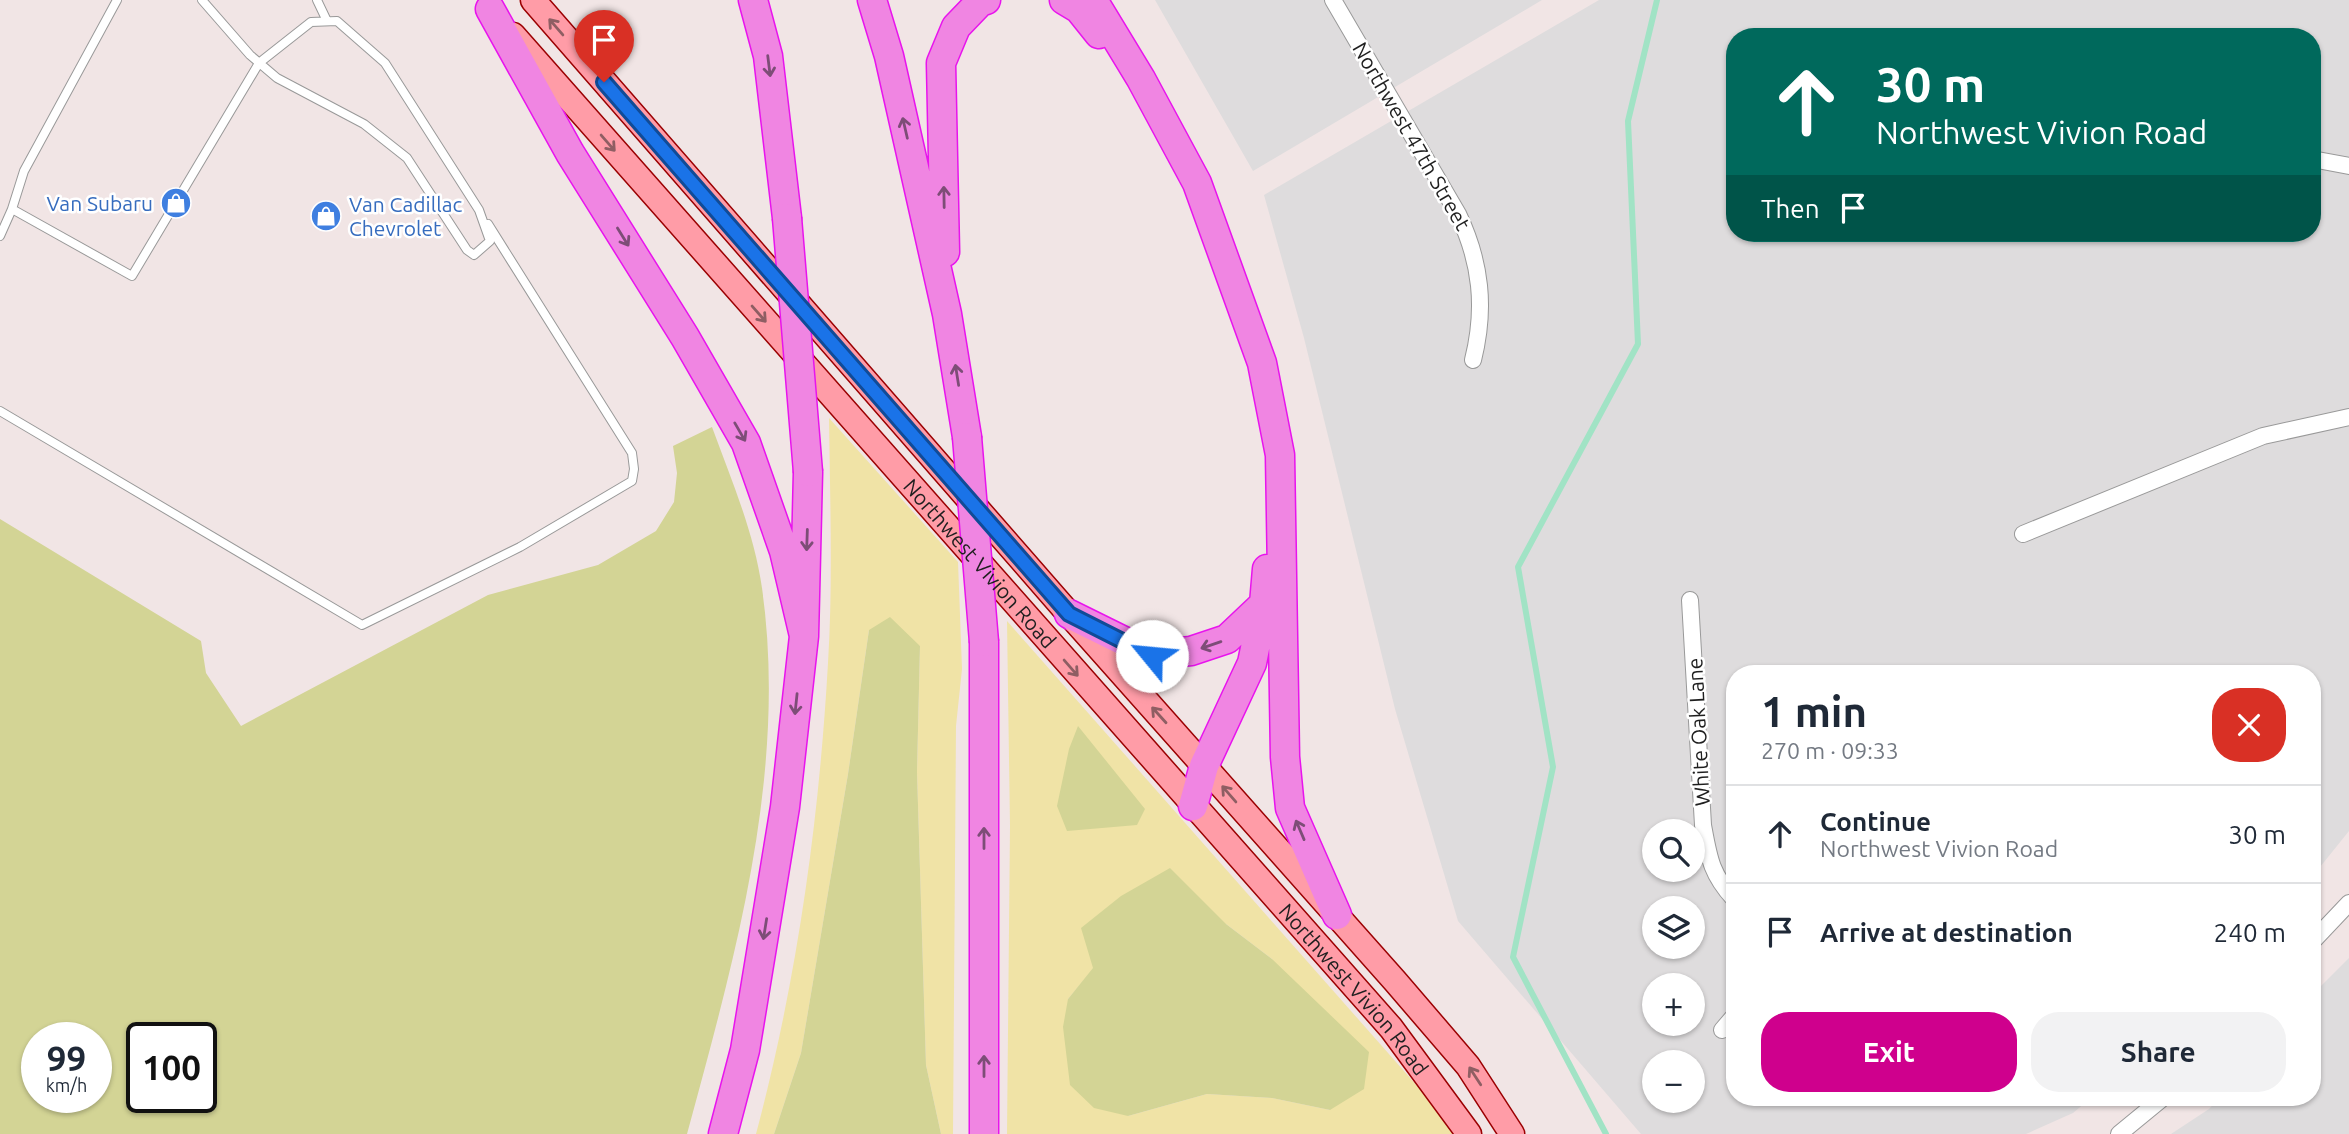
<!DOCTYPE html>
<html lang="en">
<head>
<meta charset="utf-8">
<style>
	:root { --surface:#fff; --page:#f2f2f3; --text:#1f2937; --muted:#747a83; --line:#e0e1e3; --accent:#cf008d }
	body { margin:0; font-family:Ubuntu,sans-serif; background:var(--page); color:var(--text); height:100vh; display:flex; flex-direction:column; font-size:26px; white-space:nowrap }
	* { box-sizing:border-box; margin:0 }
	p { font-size:23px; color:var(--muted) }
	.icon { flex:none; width:38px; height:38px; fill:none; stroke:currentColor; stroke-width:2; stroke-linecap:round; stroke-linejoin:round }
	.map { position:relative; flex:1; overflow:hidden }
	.sheet { position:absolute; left:1726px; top:665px; width:595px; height:441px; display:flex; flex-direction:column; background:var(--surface); border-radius:28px; box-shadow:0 2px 5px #0004 }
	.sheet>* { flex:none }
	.guide { position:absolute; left:1726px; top:28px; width:595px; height:214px; border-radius:28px; box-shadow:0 2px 5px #0004; background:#00695c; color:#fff; overflow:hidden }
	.buttons { position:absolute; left:1642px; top:819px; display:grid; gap:14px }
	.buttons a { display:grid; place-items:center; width:63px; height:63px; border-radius:50%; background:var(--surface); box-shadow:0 2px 5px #0004; font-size:35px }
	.speed { position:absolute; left:21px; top:1022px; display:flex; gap:14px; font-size:35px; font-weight:700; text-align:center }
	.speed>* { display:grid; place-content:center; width:91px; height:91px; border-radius:50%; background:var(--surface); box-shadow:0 2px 5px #0004; line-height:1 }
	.speed small { font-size:18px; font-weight:400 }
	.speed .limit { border:4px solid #111; border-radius:10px; background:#fff; color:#111 }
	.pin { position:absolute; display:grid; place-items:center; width:60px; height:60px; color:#fff; margin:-72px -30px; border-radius:50% 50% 50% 0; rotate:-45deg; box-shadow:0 0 7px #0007 }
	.pin .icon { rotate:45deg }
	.me { position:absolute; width:77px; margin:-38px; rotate:298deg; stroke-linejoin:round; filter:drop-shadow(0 0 5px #0008) }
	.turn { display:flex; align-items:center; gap:24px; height:147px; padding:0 35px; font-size:32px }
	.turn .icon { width:91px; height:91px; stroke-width:2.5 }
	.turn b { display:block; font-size:49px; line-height:60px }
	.then { display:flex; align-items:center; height:66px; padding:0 35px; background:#0003; gap:14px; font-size:26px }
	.round { display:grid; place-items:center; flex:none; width:74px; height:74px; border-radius:28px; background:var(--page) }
	.head { display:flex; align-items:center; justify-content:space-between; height:119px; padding:0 35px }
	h1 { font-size:42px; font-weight:700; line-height:52px }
	.button { display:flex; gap:14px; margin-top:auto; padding:14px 35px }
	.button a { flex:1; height:80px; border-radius:28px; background:var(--accent); color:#fff; font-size:28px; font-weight:700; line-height:80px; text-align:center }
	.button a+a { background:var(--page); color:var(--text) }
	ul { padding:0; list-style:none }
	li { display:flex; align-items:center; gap:21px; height:98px; padding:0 35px; border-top:2px solid var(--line) }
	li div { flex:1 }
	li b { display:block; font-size:26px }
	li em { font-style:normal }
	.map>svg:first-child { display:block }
</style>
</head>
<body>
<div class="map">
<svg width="2349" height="1134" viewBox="0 0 2349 1134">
	<rect width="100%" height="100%" fill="#f1e5e5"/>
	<path fill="#dedcdd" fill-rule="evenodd" d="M1155,0H1542L1253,171Z
		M1599,0H2349V831L2312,877V674H1734V1097H2092L2073,1113L2026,1134H1641L1458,921L1395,709L1304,338L1264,195ZM1734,37H2312V233H1734ZM1654,831H1692V870H1654ZM1654,908H1692V947H1654ZM1654,985H1692V1024H1654ZM1654,1062H1692V1101H1654Z
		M2349,958V1134H2171L2209,1109L2220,1097H2312V995Z"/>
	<path fill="#f0e3a6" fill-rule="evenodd" d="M829,418L958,562L962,669L956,726L953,1134H941L926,1065L917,772L920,646L869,630L848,774L801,1053L774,1134H756C797,980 819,822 828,663C833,582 830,499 829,418Z
		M1007,621L1426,1096L1453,1134H1007L1010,826ZM1226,924L1272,959L1330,1110L1272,1098L1207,1094L1128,1116L1068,999L1094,968Z"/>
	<path fill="#d3d495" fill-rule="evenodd" d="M712,427C731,479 754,532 762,588C788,772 735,957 687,1134H0V519L201,641L206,673L241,726L488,595L598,565L656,531L674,502L677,473L673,446ZM37,1038H96V1097H37ZM142,1038H201V1097H142Z
		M890,617L920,646L917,772L926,1065L941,1134H774L801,1053L848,774L869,630Z
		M1078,726L1145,809L1137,825L1067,831L1057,806L1069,749Z
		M1170,868L1226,924L1272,959L1369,1052L1364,1089L1330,1110L1272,1098L1207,1094L1128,1116L1094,1108L1070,1085L1063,1027L1068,999L1093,968L1081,928L1121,896Z"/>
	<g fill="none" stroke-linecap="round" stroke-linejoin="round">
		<path stroke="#a1e3c5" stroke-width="6" d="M1606,1134L1513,957L1553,767L1518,567L1638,344L1628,121L1657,0"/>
		<g stroke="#999" stroke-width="10">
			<path id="service" d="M317,0L327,21
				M12,209L24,171L117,0
				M0,236L12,209L132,276L259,63L311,22L337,21L385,63L479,210L490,241L474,255L467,250L407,158L364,124L277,78L250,55L202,0
				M0,411L362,625L520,547L632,481L634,469L632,453L488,224"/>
		</g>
		<g stroke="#999" stroke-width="18">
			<path id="minor" d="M1333,0L1458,214C1481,262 1486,308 1473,360
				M2312,159L2349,166
				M2023,534L2263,436L2349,417
				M1690,600L1703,825C1709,858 1711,874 1734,899
				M2312,942L2349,903
				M1722,1030L1734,1016
				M2119,1134L2164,1097"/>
		</g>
		<g stroke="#9b0002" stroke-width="27">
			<g id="primary">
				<path d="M533,0L1069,614L1395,981L1468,1066L1512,1134"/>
				<path id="s1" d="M513,35L1391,1028L1469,1134"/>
			</g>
		</g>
		<g stroke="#e814ed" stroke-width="31">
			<path id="motorway" d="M753,0L768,56L787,218
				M872,0L889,56L947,314L967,437
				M1064,0L1079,9L1099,34
				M1093,0L1141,79L1197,183L1262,363L1280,455L1285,757L1290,808L1337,915
				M490,9L570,153L685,337L746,443L784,551L804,636
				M945,252L941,63L956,27L980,2L986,0
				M1069,614L1152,655L1191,651L1227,639L1264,604
				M984,642V1134
				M1193,806L1204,766L1252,663L1264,604L1267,569
				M723,1134L745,1050L785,807L804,636L808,472"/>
		</g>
		<use href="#service" stroke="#fff" stroke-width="8"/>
		<use href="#minor" stroke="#fff" stroke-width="16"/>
		<use href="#primary" stroke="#ff9ca7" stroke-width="24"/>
		<use href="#motorway" stroke="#f085e2" stroke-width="28"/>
		<g stroke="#e814ed" stroke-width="31" stroke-linecap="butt">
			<path id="motorway-bridge" d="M787,218L808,472
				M967,437L984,642"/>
		</g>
		<use href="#motorway-bridge" stroke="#f085e2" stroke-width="28"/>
	</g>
	<defs><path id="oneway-shaft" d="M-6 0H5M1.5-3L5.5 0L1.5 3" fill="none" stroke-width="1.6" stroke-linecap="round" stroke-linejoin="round" transform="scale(1.75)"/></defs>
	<g stroke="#8f5e63">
		<use href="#oneway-shaft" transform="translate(556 27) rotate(-131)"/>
		<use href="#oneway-shaft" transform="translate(608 143) rotate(49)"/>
		<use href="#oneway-shaft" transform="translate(759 314) rotate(49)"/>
		<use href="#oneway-shaft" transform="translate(1071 668) rotate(49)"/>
		<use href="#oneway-shaft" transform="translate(1159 715) rotate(-132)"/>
		<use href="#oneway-shaft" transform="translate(1229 794) rotate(-131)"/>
		<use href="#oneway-shaft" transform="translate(1475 1076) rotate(-123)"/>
	</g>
	<g stroke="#7d4d77">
		<use href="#oneway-shaft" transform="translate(769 66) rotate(83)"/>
		<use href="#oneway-shaft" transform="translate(905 128) rotate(-103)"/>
		<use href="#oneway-shaft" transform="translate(944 197) rotate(-91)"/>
		<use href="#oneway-shaft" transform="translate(623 237) rotate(58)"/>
		<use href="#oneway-shaft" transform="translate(957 375) rotate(-99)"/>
		<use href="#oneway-shaft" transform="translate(740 432) rotate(60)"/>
		<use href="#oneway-shaft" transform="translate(807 540) rotate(92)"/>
		<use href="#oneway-shaft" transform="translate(1211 645) rotate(161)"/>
		<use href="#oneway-shaft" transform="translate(796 704) rotate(96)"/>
		<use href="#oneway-shaft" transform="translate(1300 830) rotate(-113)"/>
		<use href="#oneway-shaft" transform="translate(984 838) rotate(-90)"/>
		<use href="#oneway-shaft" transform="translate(765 929) rotate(99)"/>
		<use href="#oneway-shaft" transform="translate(984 1066) rotate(-90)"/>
	</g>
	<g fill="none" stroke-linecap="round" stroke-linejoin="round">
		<g stroke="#114b97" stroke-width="18">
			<path id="route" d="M604,82L1069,614L1152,656"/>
		</g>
		<use href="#route" stroke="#1a73e8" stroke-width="12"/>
	</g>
	<defs>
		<g id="shop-disc" transform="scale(1.575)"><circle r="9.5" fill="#3f7fe0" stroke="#fff"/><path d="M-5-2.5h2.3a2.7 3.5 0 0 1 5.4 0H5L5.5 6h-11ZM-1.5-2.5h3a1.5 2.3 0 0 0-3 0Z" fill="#fff"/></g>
	</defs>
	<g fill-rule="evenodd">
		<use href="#shop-disc" x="176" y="203"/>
		<use href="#shop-disc" x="326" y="216"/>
	</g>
	<g text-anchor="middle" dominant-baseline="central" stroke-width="5" stroke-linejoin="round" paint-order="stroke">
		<g font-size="21" fill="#1f1f1f" stroke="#fff">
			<text transform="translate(1412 136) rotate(60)">Northwest 47th Street</text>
			<text stroke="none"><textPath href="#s1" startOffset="705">Northwest Vivion Road</textPath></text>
			<text transform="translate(1698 732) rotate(-93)">White Oak Lane</text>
			<text stroke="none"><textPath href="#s1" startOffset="1272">Northwest Vivion Road</textPath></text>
		</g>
		<g font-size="21" fill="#366cbe" stroke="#fff" text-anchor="end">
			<text x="153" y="203">Van Subaru</text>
			<text x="349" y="204" text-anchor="start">Van Cadillac<tspan x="349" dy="24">Chevrolet</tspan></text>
		</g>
	</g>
</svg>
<div class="buttons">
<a><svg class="icon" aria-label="search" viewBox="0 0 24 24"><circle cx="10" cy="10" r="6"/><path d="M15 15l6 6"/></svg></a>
<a><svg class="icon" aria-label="layers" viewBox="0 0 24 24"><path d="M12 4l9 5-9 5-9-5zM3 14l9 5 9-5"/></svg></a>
<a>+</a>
<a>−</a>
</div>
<div class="speed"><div>99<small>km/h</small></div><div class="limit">100</div></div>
<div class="pin" style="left:604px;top:82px;background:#d93025"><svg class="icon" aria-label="arrive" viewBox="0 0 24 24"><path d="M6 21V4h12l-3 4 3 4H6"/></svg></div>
<svg class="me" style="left:1152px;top:656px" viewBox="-20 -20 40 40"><circle r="19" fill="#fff"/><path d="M0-13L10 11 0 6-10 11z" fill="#1a73e8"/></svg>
<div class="guide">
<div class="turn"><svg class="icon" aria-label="ahead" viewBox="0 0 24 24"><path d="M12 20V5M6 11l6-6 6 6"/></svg><div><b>30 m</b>Northwest Vivion Road</div></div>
<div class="then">Then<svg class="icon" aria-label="arrive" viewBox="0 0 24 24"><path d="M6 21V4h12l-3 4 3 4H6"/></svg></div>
</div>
<section class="sheet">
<div class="head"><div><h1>1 min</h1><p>270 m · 09:33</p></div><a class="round" style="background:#d93025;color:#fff"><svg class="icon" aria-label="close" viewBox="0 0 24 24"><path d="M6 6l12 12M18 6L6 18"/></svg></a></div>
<ul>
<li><svg class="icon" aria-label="ahead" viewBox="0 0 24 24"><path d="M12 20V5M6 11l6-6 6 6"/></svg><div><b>Continue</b><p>Northwest Vivion Road</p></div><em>30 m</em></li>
<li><svg class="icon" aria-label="arrive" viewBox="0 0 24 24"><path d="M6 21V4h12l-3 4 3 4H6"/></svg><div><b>Arrive at destination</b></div><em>240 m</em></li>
</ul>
<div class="button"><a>Exit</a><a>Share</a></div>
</section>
</div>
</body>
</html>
